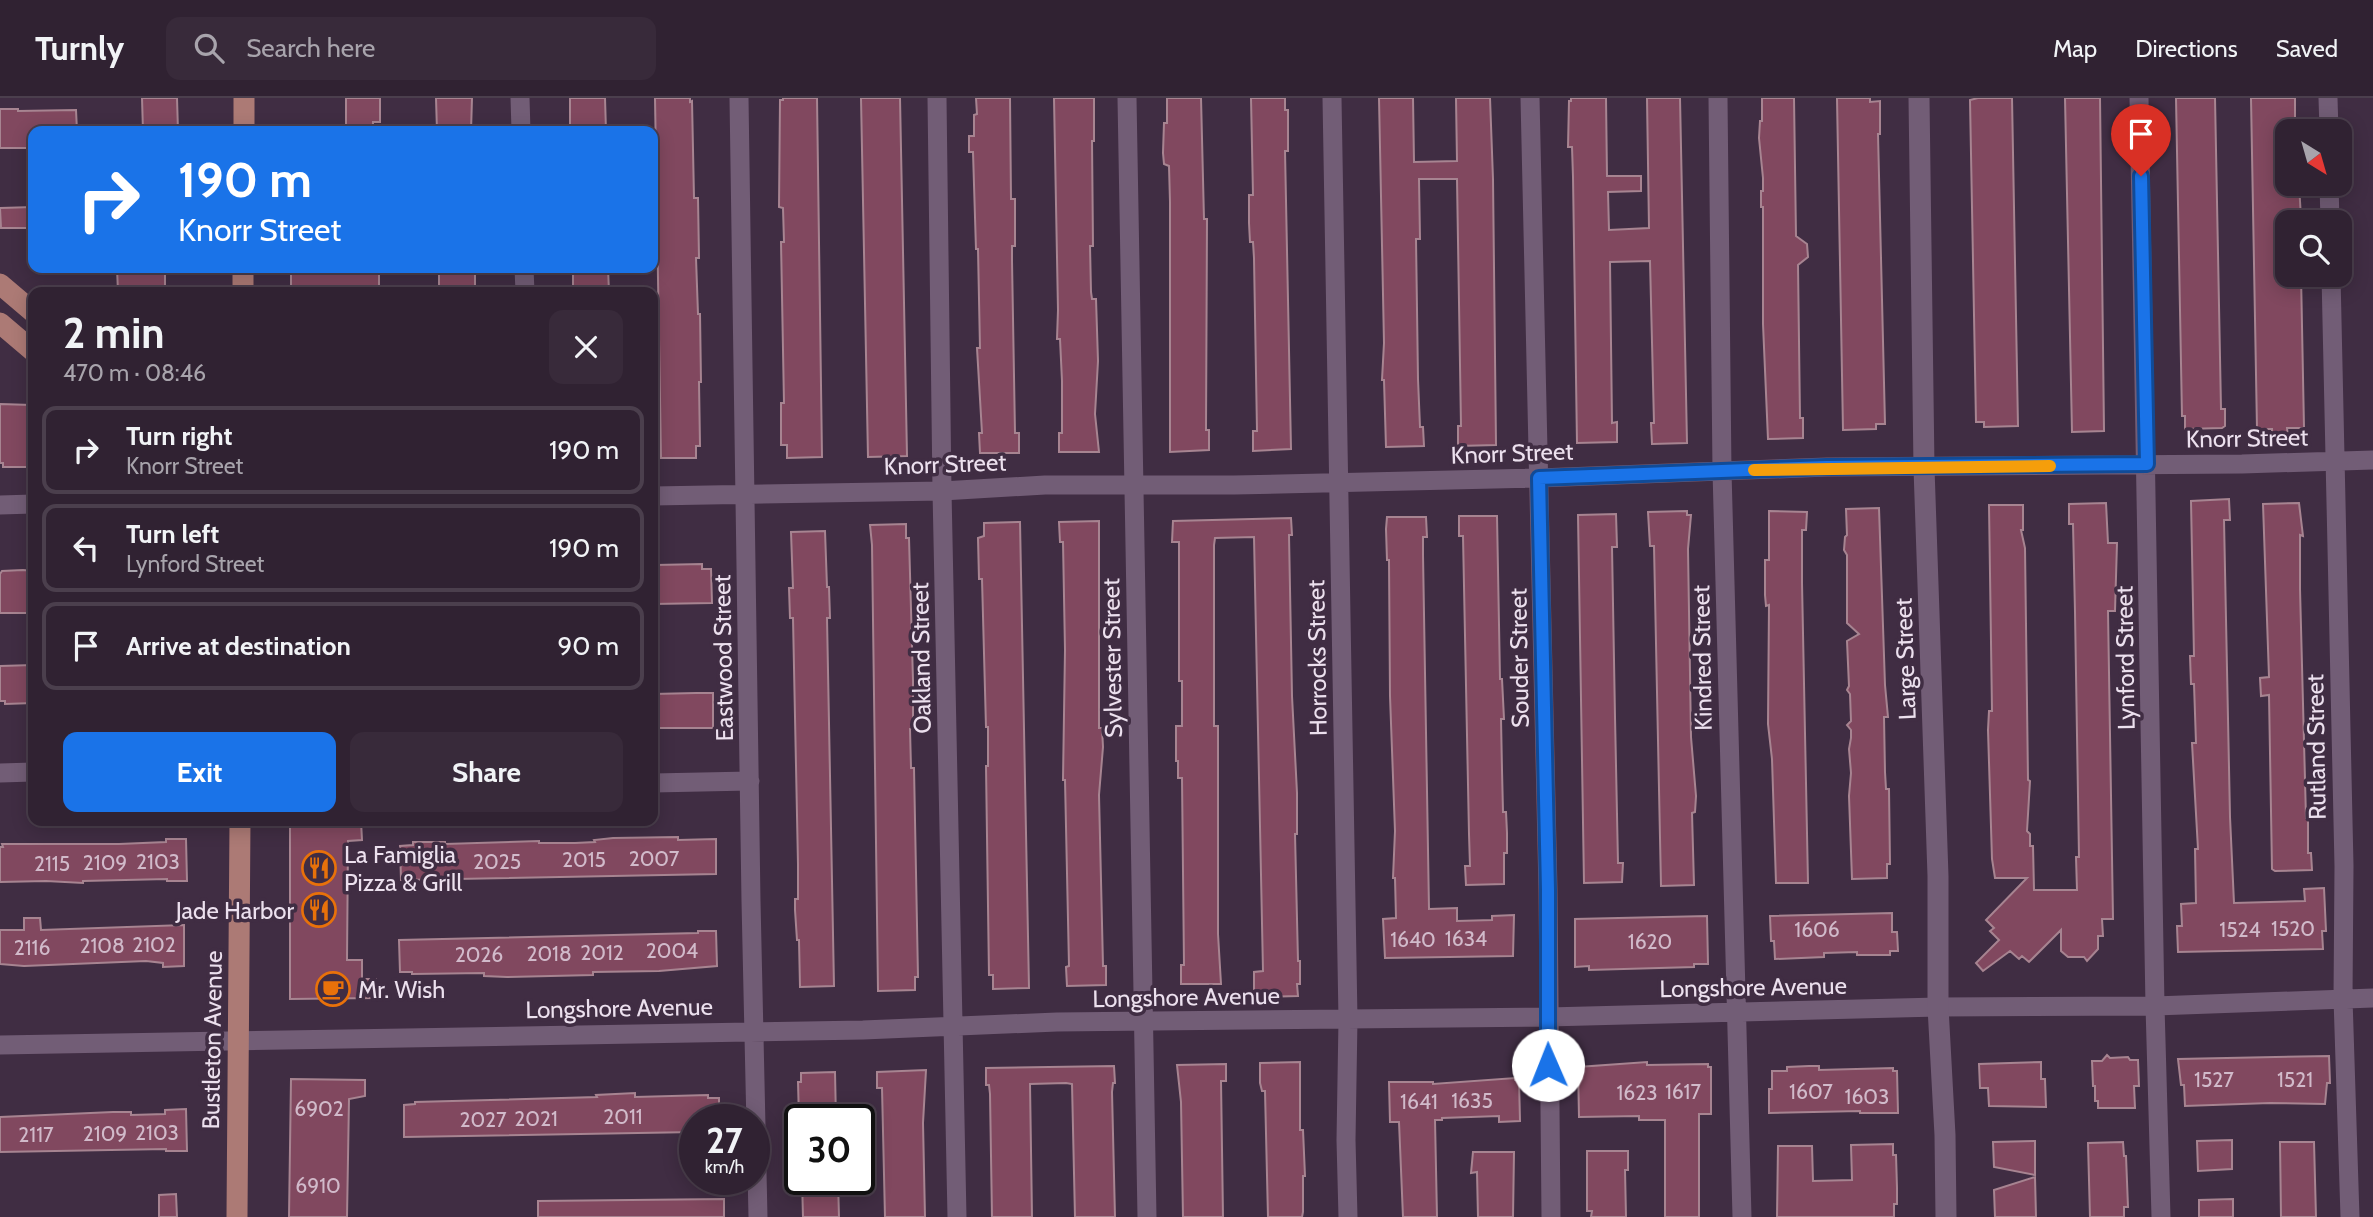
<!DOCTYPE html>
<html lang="en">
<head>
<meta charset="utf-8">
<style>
	:root { --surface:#302232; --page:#382a3a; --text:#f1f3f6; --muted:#a8a4ac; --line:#4b3f4d; --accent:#1a73e8 }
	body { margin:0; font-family:Cabin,sans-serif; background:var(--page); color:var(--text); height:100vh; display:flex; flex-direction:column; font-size:26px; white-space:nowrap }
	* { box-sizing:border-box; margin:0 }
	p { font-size:23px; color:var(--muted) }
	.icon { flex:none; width:38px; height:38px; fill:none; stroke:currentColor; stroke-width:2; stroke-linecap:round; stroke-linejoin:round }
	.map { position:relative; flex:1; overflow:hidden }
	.sheet { position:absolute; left:28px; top:189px; width:630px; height:539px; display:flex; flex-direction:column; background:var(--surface); border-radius:14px; box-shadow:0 4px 18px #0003,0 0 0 2px var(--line) }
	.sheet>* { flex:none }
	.top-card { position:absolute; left:28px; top:28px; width:630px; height:147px; border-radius:14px; box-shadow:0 4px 18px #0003,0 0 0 2px var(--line); background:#1a73e8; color:#fff; overflow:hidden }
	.needle { width:46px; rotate:143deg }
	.tools { position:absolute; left:2275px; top:21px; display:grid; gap:14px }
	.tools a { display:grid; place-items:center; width:77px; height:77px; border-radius:14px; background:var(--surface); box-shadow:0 4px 18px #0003,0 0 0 2px var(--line); font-size:35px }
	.speed { position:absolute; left:679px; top:1006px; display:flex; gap:14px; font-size:35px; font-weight:700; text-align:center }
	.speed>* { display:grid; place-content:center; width:91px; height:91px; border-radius:50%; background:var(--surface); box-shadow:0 4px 18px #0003,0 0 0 2px var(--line); line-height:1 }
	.speed small { font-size:18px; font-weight:400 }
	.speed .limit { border:4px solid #111; border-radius:10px; background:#fff; color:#111 }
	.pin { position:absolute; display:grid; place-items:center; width:60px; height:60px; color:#fff; margin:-72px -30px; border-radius:50% 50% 50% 0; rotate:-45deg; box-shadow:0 0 7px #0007 }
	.pin .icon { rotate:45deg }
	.me { position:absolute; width:77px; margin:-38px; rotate:359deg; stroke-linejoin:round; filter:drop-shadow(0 0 5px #0008) }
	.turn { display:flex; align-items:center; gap:24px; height:147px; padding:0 35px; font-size:32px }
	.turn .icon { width:91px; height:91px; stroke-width:2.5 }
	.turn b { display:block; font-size:49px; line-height:60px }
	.round { display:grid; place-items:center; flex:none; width:74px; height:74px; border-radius:14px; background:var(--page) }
	.head { display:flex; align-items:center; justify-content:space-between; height:119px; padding:0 35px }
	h1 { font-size:42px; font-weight:700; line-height:52px }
	.button { display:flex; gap:14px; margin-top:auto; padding:14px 35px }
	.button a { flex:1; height:80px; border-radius:14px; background:var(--accent); color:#fff; font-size:28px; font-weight:700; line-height:80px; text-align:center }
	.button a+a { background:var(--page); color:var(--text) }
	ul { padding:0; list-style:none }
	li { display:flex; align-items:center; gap:21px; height:88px; margin:0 14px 10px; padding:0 21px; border:4px solid var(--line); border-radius:14px }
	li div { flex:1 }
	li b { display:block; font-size:26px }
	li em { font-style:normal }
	header { display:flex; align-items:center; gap:42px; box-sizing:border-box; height:98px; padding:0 35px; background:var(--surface); border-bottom:2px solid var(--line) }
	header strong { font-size:33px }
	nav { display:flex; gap:38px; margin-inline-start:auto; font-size:24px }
	.search { width:490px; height:63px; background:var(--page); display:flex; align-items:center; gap:18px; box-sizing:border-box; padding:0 24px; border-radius:14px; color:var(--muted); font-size:26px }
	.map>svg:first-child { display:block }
</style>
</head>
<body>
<header>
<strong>Turnly</strong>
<div class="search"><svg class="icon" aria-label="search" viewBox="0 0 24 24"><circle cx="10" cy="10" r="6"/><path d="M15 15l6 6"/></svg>Search here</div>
<nav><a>Map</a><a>Directions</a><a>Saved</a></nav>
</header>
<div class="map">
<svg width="2373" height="1119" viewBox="0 0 2373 1119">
	<rect width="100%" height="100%" fill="#402d43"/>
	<path fill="#81485f" stroke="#a78491" stroke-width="2" d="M142,0H177L178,33H143Z
		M346,0H380V24H373V33H346Z
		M436,0H472L471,33H437Z
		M570,0H605L606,33H570Z
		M655,0H690V4L692,3L694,100H698L699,160H696L698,216H700L701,284H699L700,348H696V360H661Z
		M783,0H817L822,359L787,360V347H781V305H784L781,144H784L783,110L779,109L780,2H783Z
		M861,0H900L907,358L868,359Z
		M976,0H1010L1011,101H1015V148H1012V163L1015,335H1019V355H980L979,335H982L977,250H980L978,151H976L973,54H969V38H974V17L977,16Z
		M1054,0H1094V43H1092L1093,148H1090L1091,194L1092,201H1096L1098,263L1095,316L1099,354H1059V335H1062V283L1060,241H1057L1058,212Z
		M1167,0H1201L1204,121H1207L1206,332H1209V352L1170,354V104L1169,68L1164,66L1163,55L1164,25H1167Z
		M1251,0H1285V12H1288V53H1285L1291,351L1253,353V333H1257L1254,160L1253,144H1250L1249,125V97H1253Z
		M1379,0H1413L1414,64L1457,63L1456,0H1490L1493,81L1496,347L1458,348V328H1461L1457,81H1419L1420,141H1416L1418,281L1420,329H1423L1424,348L1386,349L1384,282H1382L1384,245Z
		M1571,0H1606L1607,78H1641V93L1608,94L1609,132L1649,130L1647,0H1680L1687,345L1652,346L1651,325H1654L1650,163L1610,164L1612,325L1617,324V344L1577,345L1573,79L1572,49H1568L1569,3H1571Z
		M1762,0H1794L1796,138L1807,146L1808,159L1798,167L1800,320H1803V340L1768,341L1763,226V109H1761V93H1763V80L1759,40L1760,23H1762Z
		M1837,0H1870V4L1880,3V36H1878L1885,326H1876V331L1843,332Z
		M1978,0H2012L2018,328L1984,329V324H1976L1970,2Z
		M2065,0H2100L2104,333L2072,334Z
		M2176,0H2215L2221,311H2225V328L2222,330L2185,331V318H2182Z
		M2251,0H2295V33H2287V86H2299L2301,120H2297V124H2287V177H2301L2304,330H2287L2288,339H2272V331H2257Z
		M0,11H18V13L76,12L77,33H33V50H0Z
		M33,109V130H1L0,110Z
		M117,170H165V194H118Z
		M291,170H379V194H291Z
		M439,170H475V194H439Z
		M573,170H608L609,194H573Z
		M0,306L31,307V309H33V369H3V365H0Z
		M2229,401L2230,422H2224L2230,719L2234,805L2305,803L2304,791L2324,790L2326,833H2322L2323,851L2178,854L2177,828H2182L2181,806L2196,805L2195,751H2198L2192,645H2196L2194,586H2191L2190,558H2194L2191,403Z
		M2106,405L2108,445H2117L2115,513H2108L2113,821H2102L2103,838H2098V851L2087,863L2084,859H2068L2061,853V832L2029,864L2022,858L2019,861L2010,853L1983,873L1976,865L1999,842L1990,833L1994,830L1986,822L2027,780H1995L1992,761L1988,632L1989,613H1992L1989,407H2023V432H2021L2025,450L2028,682L2030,683L2027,733L2030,736V748H2033L2034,792H2077L2076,759H2079L2075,514L2073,426H2069V406Z
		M2299,405L2303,438L2300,437V491L2306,720H2308V755H2311L2312,772L2275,773L2272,771L2269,597L2261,598L2260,580L2269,579L2263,406Z
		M1879,410L1885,587L1888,619H1884L1885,674L1886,691H1889L1890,766H1887V780L1852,781L1849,698L1851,675L1849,651L1851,640V632L1847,627L1851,623L1850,596L1847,592L1849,588L1847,543L1859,536L1847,525V457L1844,452L1845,439L1847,437L1846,411Z
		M1687,413V417H1691L1688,451L1691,639L1696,698L1695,714L1692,715L1694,787L1661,788L1654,448H1650L1648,414Z
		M1769,413L1807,414L1806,432H1802V485L1808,785H1776L1772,661L1768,626L1769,507L1766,508L1765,497V462H1769Z
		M1616,416L1617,449H1612L1615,619L1618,765H1623L1622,784L1584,785L1578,417Z
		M1459,418H1497L1500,581H1502L1504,621H1501L1502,672L1503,714H1506L1507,735V755H1504V786L1466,787L1465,768H1470L1469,736L1463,438H1459Z
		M1387,419H1426L1427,439H1423V457L1429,811L1457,810V823L1492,822V818L1514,817L1513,858L1385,860L1383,821L1396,820L1395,780H1393L1395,733L1390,598L1389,462H1387L1386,431Z
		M1291,420L1292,437H1289L1292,598L1297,695V736H1295L1298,863H1300V886H1297L1298,898L1254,899V874L1263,873L1254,439L1215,440L1214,447V628H1218V836L1221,886H1181V867H1184L1182,680H1178V663H1176V628H1182V583H1179V444H1172L1173,423Z
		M1099,423V630H1102L1103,649L1099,697L1103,868H1106V887L1067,888L1066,869L1069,868L1065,682H1063L1065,552L1063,444H1060L1059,424Z
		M1020,424L1029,890L993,891V877H989L986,668H988V629H986L982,481H979L978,440L984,438V425Z
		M906,426V440H909L913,583V631H910L911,670H914L918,879H915V892L878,893L872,447L870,427Z
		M825,433L827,489H829L830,520H827L834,888L800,889L799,842H797L795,812V801H798V766L793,520H790L789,490H793L791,434Z
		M702,466V471H711L712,505L653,506V471H656V467Z
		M23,472L33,473V515H0V476L2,473Z
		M33,567V605L5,606V603H0V568Z
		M696,595H713V630H653V596Z
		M361,723L362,742L348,743L347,862H362V881H376V900L290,901V724Z
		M678,739V742L716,741V776L401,782L400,748L413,747V744H445V746L539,743V745H575L595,744L594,742L613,740Z
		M166,741H186L187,783H167V781L83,783V785L46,783L0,784V749H3L2,746H119L166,744Z
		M1892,815V834H1897L1898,853H1890V857H1857V854L1824,855V859L1775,861L1774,843H1771L1770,818Z
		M1707,818L1708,866H1694V869L1589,872V868L1575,869V821Z
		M24,820H40L41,832L184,827V868L163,869V865L146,863L24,868L0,866V832H24Z
		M698,833H716L717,868L659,873L593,874V877L507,879L484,878V875L412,876V874H400L399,842L698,835Z
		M2107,957L2110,960L2128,959L2130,962H2138L2139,988H2134L2135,1010H2098V1003H2095V988H2093L2092,963H2102Z
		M2329,958L2330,985H2327L2325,1006L2270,1005L2185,1008L2184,987H2181L2178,961Z
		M1300,964V1032H1303L1305,1078H1303V1114L1302,1119H1268L1265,993H1262L1260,985V965Z
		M1647,964V967L1708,966V969H1711V1016H1699V1119H1665V1022H1639V1018L1579,1019L1578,969Z
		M2041,964V981H2045L2046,1009L1989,1008L1988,990H1980L1979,966Z
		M1226,966V983H1221L1223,1119H1183L1181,1004L1177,967Z
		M1114,968L1115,985H1113L1112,994L1115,1119H1075L1072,986L1066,985L1030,986L1032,1119H992L990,996L989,987H986V970Z
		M1809,968H1819V972L1893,970V973H1897L1898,1015H1860V1013L1769,1015V991H1772V973H1787V969Z
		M926,972L923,1025L925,1119H885L882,990H877V974Z
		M835,974L836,1022H799L798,984H801V975Z
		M1515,980V982H1519L1520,1023L1499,1024V1018L1442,1020V1022H1435L1437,1119H1403L1399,1024H1390L1389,984H1433V986Z
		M291,981L365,982V998L349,1001L347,1119H289Z
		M635,995V999L708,997V1000H719V1022H695V1034L404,1039V1007L415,1006V1004L597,999L596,997Z
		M186,1011L187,1053H166V1051L0,1054V1019L113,1014H131V1017L165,1016V1012Z
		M2232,1042V1071L2198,1073L2197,1043Z
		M2035,1043V1077L1994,1069L1993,1044Z
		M2123,1044L2124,1058H2126L2128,1109H2124V1119H2090L2088,1045Z
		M2280,1044H2314L2316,1119H2281Z
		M1893,1046V1057H1896L1897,1090V1106H1894V1119H1777L1778,1048H1812L1813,1083L1852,1082L1851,1047Z
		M1587,1053H1628V1072H1625L1626,1119H1591L1592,1113H1587Z
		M1473,1054H1514L1513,1119H1478L1477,1074L1471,1075Z
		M2035,1079L2036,1119H1995L1994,1092Z
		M802,1082H838L839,1119H803Z
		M176,1096L177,1119H159V1097Z
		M724,1101V1119H538V1103Z
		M2233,1101V1119H2199V1102Z"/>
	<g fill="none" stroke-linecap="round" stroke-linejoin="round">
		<path stroke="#725d76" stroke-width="19" d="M520,0L521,33
			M739,0L751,803L758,1119
			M937,0L942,393L957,1119
			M1127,0L1147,1119
			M1332,0L1348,921L1346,1042L1348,1119
			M1530,0L1548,792L1551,1119
			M1718,0L1722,373L1742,1119
			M2139,0L2155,908L2161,1119
			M2328,0L2329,33
			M2329,86L2330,124
			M524,170L525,194
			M2331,177L2344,768L2343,900L2350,1119
			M653,398L942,393L1045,387H1234L1539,380L1827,369L2242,366L2373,362
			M0,407L33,406
			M0,675L33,674
			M653,685L750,683
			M0,947L863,932L1057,924L1548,919L1938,909L2155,908L2373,900"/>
		<path stroke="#725d76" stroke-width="21" d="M1919,0L1924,370L1938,778V909L1945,1037L1946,1119"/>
		<path stroke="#ac7a75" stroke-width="21" d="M244,33V0
			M0,186L33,214
			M243,194V170
			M0,225L33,253
			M237,1119L240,723"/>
	</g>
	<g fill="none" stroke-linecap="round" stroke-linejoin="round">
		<g stroke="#114b97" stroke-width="18">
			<path id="route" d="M1548,967V792L1539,380L1827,369L2147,366L2141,78"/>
		</g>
		<use href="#route" stroke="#1a73e8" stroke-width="12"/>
		<path stroke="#f59e0b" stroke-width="12" d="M1754,372L2050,368"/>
	</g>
	<defs>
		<g id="restaurant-ring" transform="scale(1.75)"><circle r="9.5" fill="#402d43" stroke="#e8710a" stroke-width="1.5"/><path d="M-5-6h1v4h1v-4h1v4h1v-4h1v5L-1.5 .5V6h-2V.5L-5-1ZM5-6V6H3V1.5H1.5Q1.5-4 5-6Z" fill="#e8710a"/></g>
		<g id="cafe-ring" transform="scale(1.75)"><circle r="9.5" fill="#402d43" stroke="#e8710a" stroke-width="1.5"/><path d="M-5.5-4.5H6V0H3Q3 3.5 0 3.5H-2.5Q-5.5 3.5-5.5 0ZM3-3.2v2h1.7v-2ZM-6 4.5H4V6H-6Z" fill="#e8710a"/></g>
	</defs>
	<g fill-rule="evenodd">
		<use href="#restaurant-ring" x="319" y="770"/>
		<use href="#restaurant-ring" x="319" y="812"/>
		<use href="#cafe-ring" x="333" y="891"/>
	</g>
	<g text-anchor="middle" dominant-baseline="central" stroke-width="7" stroke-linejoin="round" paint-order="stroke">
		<g font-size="21" fill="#d1baca">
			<text x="654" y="760">2007</text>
			<text x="584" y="761">2015</text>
			<text x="158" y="763">2103</text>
			<text x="497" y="763">2025</text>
			<text x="105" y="764">2109</text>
			<text x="52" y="765">2115</text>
			<text x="2293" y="830">1520</text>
			<text x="1817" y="831">1606</text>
			<text x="2240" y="831">1524</text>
			<text x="1466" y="840">1634</text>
			<text x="1413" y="841">1640</text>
			<text x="1650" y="843">1620</text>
			<text x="154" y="846">2102</text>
			<text x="102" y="847">2108</text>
			<text x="32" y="849">2116</text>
			<text x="672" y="852">2004</text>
			<text x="602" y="854">2012</text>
			<text x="549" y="855">2018</text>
			<text x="479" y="856">2026</text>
			<text x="2214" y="981">1527</text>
			<text x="2295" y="981">1521</text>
			<text x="1683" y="993">1617</text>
			<text x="1811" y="993">1607</text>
			<text x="1637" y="994">1623</text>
			<text x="1867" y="998">1603</text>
			<text x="1472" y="1002">1635</text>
			<text x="1419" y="1003">1641</text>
			<text x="319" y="1010">6902</text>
			<text x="623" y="1018">2011</text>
			<text x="536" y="1020">2021</text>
			<text x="483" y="1021">2027</text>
			<text x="157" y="1034">2103</text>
			<text x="105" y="1035">2109</text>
			<text x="36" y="1036">2117</text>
			<text x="318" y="1087">6910</text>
		</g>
		<g font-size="24" fill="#ece0ee" stroke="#402d43">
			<text transform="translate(2247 340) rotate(-1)">Knorr Street</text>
			<text transform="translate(1512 355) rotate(-2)">Knorr Street</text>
			<text transform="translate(945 366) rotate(-2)">Knorr Street</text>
			<text transform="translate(723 560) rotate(-91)">Eastwood Street</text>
			<text transform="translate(921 560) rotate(-91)">Oakland Street</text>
			<text transform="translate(1112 560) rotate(-91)">Sylvester Street</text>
			<text transform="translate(1317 560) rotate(-91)">Horrocks Street</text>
			<text transform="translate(1519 560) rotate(-91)">Souder Street</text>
			<text transform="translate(1702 560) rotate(-91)">Kindred Street</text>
			<text transform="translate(2125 560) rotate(-91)">Lynford Street</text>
			<text transform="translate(1905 561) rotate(-92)">Large Street</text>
			<text transform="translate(2316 649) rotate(-91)">Rutland Street</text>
			<text transform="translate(1753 889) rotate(-1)">Longshore Avenue</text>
			<text transform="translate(1186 899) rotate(-1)">Longshore Avenue</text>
			<text transform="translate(619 910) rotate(-1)">Longshore Avenue</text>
			<text transform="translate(212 942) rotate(-89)">Bustleton Avenue</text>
		</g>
		<g font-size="24" fill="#ece0ee" stroke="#402d43" text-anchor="start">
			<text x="344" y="756">La Famiglia<tspan x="344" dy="28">Pizza &amp; Grill</tspan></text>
			<text x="294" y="812" text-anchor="end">Jade Harbor</text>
			<text x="358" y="891">Mr. Wish</text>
		</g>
	</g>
</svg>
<div class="tools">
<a><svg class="needle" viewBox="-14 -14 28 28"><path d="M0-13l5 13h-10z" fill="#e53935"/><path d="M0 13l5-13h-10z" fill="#a8a4ac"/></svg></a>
<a><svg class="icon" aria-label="search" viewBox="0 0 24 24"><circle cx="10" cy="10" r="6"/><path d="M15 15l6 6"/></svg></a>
</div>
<div class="speed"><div>27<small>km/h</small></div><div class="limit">30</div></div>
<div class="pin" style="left:2141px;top:78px;background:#d93025"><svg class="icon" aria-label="arrive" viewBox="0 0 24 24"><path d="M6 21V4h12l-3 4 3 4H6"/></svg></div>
<svg class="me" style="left:1548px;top:967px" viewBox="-20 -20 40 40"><circle r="19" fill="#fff"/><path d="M0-13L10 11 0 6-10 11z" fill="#1a73e8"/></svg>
<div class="top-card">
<div class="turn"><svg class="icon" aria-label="right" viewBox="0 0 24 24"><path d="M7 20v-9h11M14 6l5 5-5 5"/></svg><div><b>190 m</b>Knorr Street</div></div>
</div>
<section class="sheet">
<div class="head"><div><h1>2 min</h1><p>470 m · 08:46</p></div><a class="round"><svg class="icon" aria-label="close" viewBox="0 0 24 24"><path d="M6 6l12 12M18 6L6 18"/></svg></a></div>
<ul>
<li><svg class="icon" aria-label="right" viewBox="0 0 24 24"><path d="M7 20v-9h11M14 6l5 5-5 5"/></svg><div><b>Turn right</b><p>Knorr Street</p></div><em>190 m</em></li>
<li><svg class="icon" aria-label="left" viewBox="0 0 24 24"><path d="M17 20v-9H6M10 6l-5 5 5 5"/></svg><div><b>Turn left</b><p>Lynford Street</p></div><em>190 m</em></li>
<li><svg class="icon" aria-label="arrive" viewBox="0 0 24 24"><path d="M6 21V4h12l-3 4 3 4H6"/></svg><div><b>Arrive at destination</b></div><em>90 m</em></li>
</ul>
<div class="button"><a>Exit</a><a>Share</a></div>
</section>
</div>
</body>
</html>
